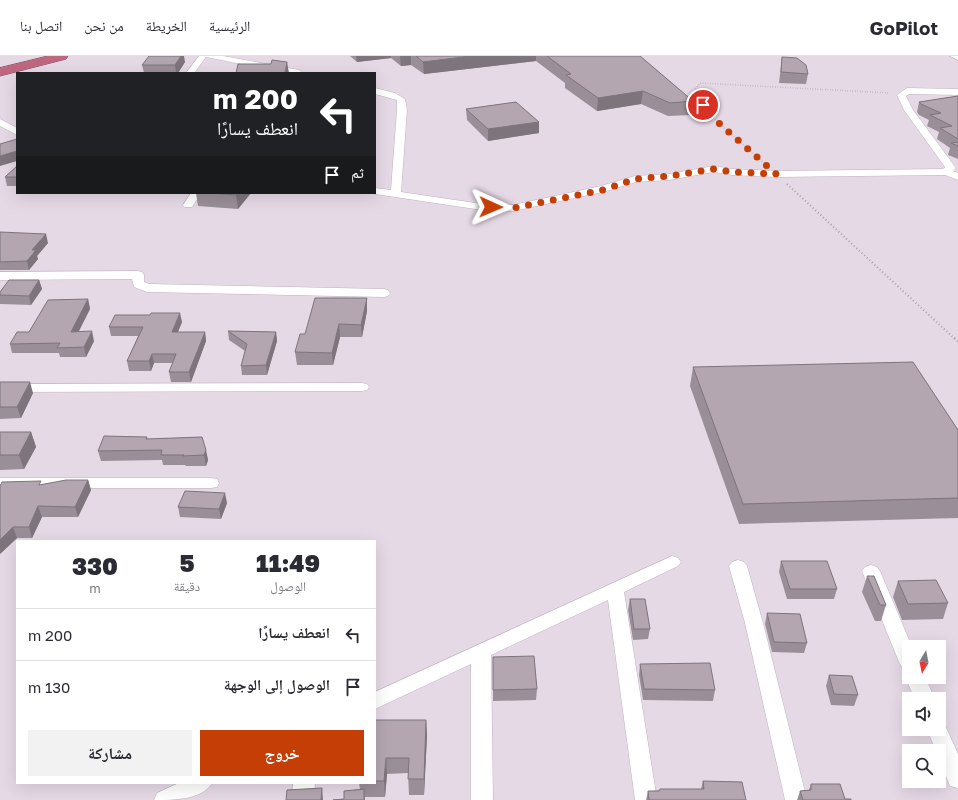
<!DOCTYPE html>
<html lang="ar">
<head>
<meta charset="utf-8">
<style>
	:root { --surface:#fff; --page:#f2f2f3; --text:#2b2b33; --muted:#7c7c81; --line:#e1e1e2; --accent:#c53e05 }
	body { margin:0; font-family:"Golos Text","Noto Naskh Arabic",sans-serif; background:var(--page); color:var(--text); direction:rtl; height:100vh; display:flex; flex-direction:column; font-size:15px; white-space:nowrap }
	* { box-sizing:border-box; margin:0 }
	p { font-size:13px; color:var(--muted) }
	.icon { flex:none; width:22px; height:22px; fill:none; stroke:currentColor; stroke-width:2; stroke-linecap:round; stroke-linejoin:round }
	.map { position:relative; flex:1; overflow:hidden; direction:ltr }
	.sheet { position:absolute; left:16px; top:484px; width:360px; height:244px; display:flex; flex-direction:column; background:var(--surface); border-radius:0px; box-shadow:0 4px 16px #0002; direction:rtl }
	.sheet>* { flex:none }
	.banner { position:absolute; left:16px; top:16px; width:360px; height:122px; border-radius:0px; box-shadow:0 4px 16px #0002; direction:rtl; background:#202124; color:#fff; overflow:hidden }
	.needle { width:26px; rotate:190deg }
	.buttons { position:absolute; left:902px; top:584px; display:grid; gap:8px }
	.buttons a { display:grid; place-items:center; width:44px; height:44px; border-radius:0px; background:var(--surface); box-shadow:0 4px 16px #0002; font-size:20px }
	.pin { position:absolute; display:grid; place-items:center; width:34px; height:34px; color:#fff; margin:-17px; border:2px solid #fff; border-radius:50%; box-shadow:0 1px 4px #0007 }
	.me { position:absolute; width:44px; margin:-22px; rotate:91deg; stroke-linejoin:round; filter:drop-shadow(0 0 3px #0008) }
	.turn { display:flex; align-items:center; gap:14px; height:84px; padding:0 12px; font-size:18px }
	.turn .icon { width:52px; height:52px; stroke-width:2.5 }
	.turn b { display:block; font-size:28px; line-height:34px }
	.then { display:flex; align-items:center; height:38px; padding:0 12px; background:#0003; gap:8px; font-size:15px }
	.eta { display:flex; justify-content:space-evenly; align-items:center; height:68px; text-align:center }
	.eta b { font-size:24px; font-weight:800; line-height:28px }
	.action { display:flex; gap:8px; margin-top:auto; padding:8px 12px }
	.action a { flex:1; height:46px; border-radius:0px; background:var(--accent); color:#fff; font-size:16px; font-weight:800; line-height:46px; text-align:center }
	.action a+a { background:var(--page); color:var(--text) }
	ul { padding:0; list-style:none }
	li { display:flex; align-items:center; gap:12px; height:52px; padding:0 12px; border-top:1px solid var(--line) }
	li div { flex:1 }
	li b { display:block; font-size:15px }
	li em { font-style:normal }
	header { display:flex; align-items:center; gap:24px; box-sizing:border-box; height:56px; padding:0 20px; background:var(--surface); border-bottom:1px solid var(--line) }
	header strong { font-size:19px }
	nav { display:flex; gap:22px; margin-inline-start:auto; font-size:14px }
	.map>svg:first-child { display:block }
</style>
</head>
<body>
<header>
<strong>GoPilot</strong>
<nav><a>الرئيسية</a><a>الخريطة</a><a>من نحن</a><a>اتصل بنا</a></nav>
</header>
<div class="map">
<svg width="958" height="744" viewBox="0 0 958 744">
	<rect width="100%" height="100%" fill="#e6d9e6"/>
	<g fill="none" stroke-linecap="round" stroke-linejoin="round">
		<g stroke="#bfb3bf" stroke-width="1">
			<path id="street" d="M199,0H223L299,14L303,17H286L206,1L194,17H186Z
				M950,0H958V4Z
				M375,32L395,37L405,43L407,54L401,136L482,148L513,149L601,130L635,120L669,118L714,110L732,113L776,115L943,113L945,111L904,54L897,39L907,32L958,33V39L909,38L906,40L913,54L956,112L953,115L958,117V124L945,119L776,121L732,119L714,116L669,124L636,126L603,136L513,155L482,154L375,138L371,137H375V132L391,134L397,54V44L375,38Z
				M0,63L17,72V79L0,70Z
				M191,137H201L192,151H184L183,149Z
				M138,215L142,216L144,219V226L149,228L384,233L388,234L390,237L388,240L384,241L147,236L134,231L132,223L0,224V216Z
				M362,327L367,328L369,331L367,334L362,335L0,336V328Z
				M0,422H211L217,423L219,427L217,431L211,432H0Z
				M672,500L678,502L681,506L678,510L624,536L657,744H635L608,544L491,599L493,744H471V608L375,653V636Z
				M738,504L744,506L747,510L763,567L807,744H785L745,567L729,510L732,506Z
				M871,509L877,511L880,515L912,591H909V613L902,611L899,606L862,515L865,511Z
				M909,615V621H925L935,643H915L905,621Z
				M939,665L944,667L958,698V732L950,730L939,703V695H936L927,673H939Z
				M179,727H212C202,744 173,744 154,744L157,737Z
				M293,727H315L314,744H292Z"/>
		</g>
		<g stroke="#8b5063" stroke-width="1">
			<path id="highway" d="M48,0H68L66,3L0,20V12Z"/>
		</g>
		<path stroke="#a89da8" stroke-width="1.5" stroke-dasharray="0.5 2" stroke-linecap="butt" d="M764,107L712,61L693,37L700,27L890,37"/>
		<path stroke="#a89da8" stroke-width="2" stroke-dasharray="1 2.5" stroke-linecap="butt" d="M787,128L955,283"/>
		<path stroke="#a89da8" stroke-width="2.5" stroke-dasharray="1 3" stroke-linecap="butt" d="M954,282L958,285"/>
		<use href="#street" fill="#fff" fill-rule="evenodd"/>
		<use href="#highway" fill="#bf6781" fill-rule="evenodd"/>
	</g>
	<path fill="#9a8f98" d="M350,0H640L693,45L691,59L668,60L641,48L597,55L565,32V27L536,5L424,18L411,9L401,10L391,2L357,6Z
		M782,1L808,18L806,28L779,27Z
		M185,6L178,17H144L142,9Z
		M958,40V103L948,99L950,92L937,83L939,76L927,70L929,64L919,59L917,56L919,46Z
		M466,53L539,66V77L488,85L467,64Z
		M17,110V130H7L5,121Z
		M196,137H251L238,153L198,150Z
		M0,176L48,187L37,200L38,203L29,214H0Z
		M39,224L42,233L31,249L0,248V236Z
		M88,243L90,253L78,276L94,285L86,301H60L59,297H12L10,288L29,276Z
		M367,255L362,281H340L333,309H297L295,296L305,278Z
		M182,266L178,276H205L206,285L191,326H171L169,316L173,307H154L151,315H129L127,305L138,280H111L109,271Z
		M228,275L276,276L277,285L267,319H242L241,310L245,295L229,284Z
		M693,311L958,374V462L739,468L690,330Z
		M0,326L33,337L21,362L0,363Z
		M0,376H31L36,391L24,413L0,414Z
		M147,381V383L202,381L208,404L206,410H186L185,409H163L162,404L101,405L98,395Z
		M88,424L91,434L78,461H42L32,482H17L0,498V430L42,429Z
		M227,447L221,463L180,461L178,451Z
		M781,505L837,533L834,543H787L779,516Z
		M867,520L886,549L881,565H875L862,536Z
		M898,525L948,547L943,563L902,564L893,541Z
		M630,543L650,573L648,583L633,584L628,554Z
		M767,557L807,587L804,597L772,596L765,568Z
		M640,608L715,634L713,645L643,644L639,619Z
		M493,612L537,633L536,644L493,645Z
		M829,619L858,639L854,650L831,649L826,630Z
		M375,664H426L427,680L424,739H409L408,717L387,718L385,741H365V744H333L344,743L360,733L359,727H375Z
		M703,725L746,744H646L648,735L701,733Z
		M811,728L845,743L851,744H797L800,735L809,734Z"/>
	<path fill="#7d747c" d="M181,0H184L185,6L178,17H176L175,9Z
		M356,0H391V2L357,6Z
		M400,0H411V9L401,10Z
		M471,0H536V5L424,18L423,6Z
		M287,6L289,17H285Z
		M643,35L641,48L597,55L598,42Z
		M539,66V77L488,85V73Z
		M17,95V105L0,110V100Z
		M237,137H251L238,153L236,139Z
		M46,178L48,187L37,200L38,203L29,214L27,205L32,194Z
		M39,224L42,233L31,249L29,240Z
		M367,242V255L362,281L361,269Z
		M88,243L90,253L74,285L71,276Z
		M180,257L182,266L174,285L172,276Z
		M339,268L340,281L333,309L332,297Z
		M92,275L94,285L86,301L84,291Z
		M205,276L206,285L191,326L189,316Z
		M276,276L277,285L267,319L266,309Z
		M152,298L154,307L151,315L149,305Z
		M30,326L33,337L21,362L17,351Z
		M31,376L36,391L24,413L19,399Z
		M206,394L208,404L206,410L204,399Z
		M88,424L91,434L78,461L75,451Z
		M225,437L227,447L221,463L219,453Z
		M38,450L42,461L32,482L29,471Z
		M13,471L17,482L0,498V484Z
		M426,664L427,680L424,739V723Z
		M386,702L387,718L385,741L384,725Z
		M322,732L323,744H321Z"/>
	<path fill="#b3a6b1" stroke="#7d747c" d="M149,0H181L175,9H142Z
		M416,0H471L423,6Z
		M547,0H640L693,45L670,47L643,35L598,42L566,19L571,18Z
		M782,1L797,2L806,9L808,18L781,16Z
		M272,4L287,6L285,17H236L238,8H271Z
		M958,40V83L940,72L952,70L930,59L941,57L921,48L919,46Z
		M516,46L539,66L488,73L466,53Z
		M17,83V95L0,100V88Z
		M958,86V90L951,87Z
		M17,110V121H5Z
		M212,137H237L236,139Z
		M0,176L46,178L32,194H36L27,205L0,206Z
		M9,224H39L29,240L0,239V236Z
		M315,242H367L361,269L339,268L332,297L295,296L300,278H305Z
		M88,243L71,276L92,275L84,291L57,292L60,287L10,288L17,276H29L48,244Z
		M151,257H180L172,276H205L189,316H169L176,298H152L149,305H127L143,271H109L115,259H150Z
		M228,275L276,276L266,309L241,310L247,288Z
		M913,306L958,374V442L743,448L693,311Z
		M0,326H30L17,351H0Z
		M0,376H31L19,399H0Z
		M104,380L147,381L146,383L202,381L206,394L204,399L183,400L184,399H161L162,394L98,395Z
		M66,424H88L75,451L38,450L29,471H13L0,484V430L2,426L41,425L39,429Z
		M185,435L225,437L219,453L178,451Z
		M781,505H827L837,533H790Z
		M867,520H874L886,549H880Z
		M936,524L948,547L908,548L898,525Z
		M630,543H645L650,573H634Z
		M767,557L800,558L807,587L774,586Z
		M534,600L537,633L493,634V601Z
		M710,607L715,634L644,633L640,608Z
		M829,619L852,620L858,639L834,638Z
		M375,664H426L424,723H408L409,702H386L384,725H375Z
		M703,725L742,726L746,744H649L648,735H659L660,733H704Z
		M811,728H840L845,743H851V744H803L800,735L811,734Z
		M322,732L321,744H286L287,734Z
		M364,733V744H333L344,743V735Z"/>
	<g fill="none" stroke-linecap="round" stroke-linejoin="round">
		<path stroke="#c53e05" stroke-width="7" stroke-dasharray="0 12.6" d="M491,151L513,152L603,134L635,123L669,120L714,113L732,116L776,118L712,61L703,49"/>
	</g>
</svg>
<div class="buttons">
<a><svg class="needle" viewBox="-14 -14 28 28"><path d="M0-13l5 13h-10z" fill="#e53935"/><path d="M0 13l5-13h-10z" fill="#7c7c81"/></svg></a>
<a><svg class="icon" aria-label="sound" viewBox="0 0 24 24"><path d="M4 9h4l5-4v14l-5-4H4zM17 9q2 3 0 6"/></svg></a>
<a><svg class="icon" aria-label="search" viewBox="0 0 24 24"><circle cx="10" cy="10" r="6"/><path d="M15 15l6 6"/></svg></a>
</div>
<div class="pin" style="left:703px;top:49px;background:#d93025"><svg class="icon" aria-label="arrive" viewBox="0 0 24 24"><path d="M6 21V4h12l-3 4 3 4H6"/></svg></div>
<svg class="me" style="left:491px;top:151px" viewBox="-20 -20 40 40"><path d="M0-17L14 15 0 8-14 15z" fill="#c53e05" stroke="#fff" stroke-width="4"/></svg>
<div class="banner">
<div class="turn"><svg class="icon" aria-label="left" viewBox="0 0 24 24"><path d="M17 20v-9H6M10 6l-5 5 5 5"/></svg><div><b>200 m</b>انعطف يسارًا</div></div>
<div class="then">ثم<svg class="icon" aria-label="arrive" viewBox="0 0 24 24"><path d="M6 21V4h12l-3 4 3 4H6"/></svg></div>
</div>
<section class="sheet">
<div class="eta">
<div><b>11:49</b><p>الوصول</p></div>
<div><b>5</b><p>دقيقة</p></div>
<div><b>330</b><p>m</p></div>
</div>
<ul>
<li><svg class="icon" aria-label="left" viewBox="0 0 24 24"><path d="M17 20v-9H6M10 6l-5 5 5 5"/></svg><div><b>انعطف يسارًا</b></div><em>200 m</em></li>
<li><svg class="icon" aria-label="arrive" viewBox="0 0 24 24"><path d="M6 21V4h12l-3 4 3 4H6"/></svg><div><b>الوصول إلى الوجهة</b></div><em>130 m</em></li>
</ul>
<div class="action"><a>خروج</a><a>مشاركة</a></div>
</section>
</div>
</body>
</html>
